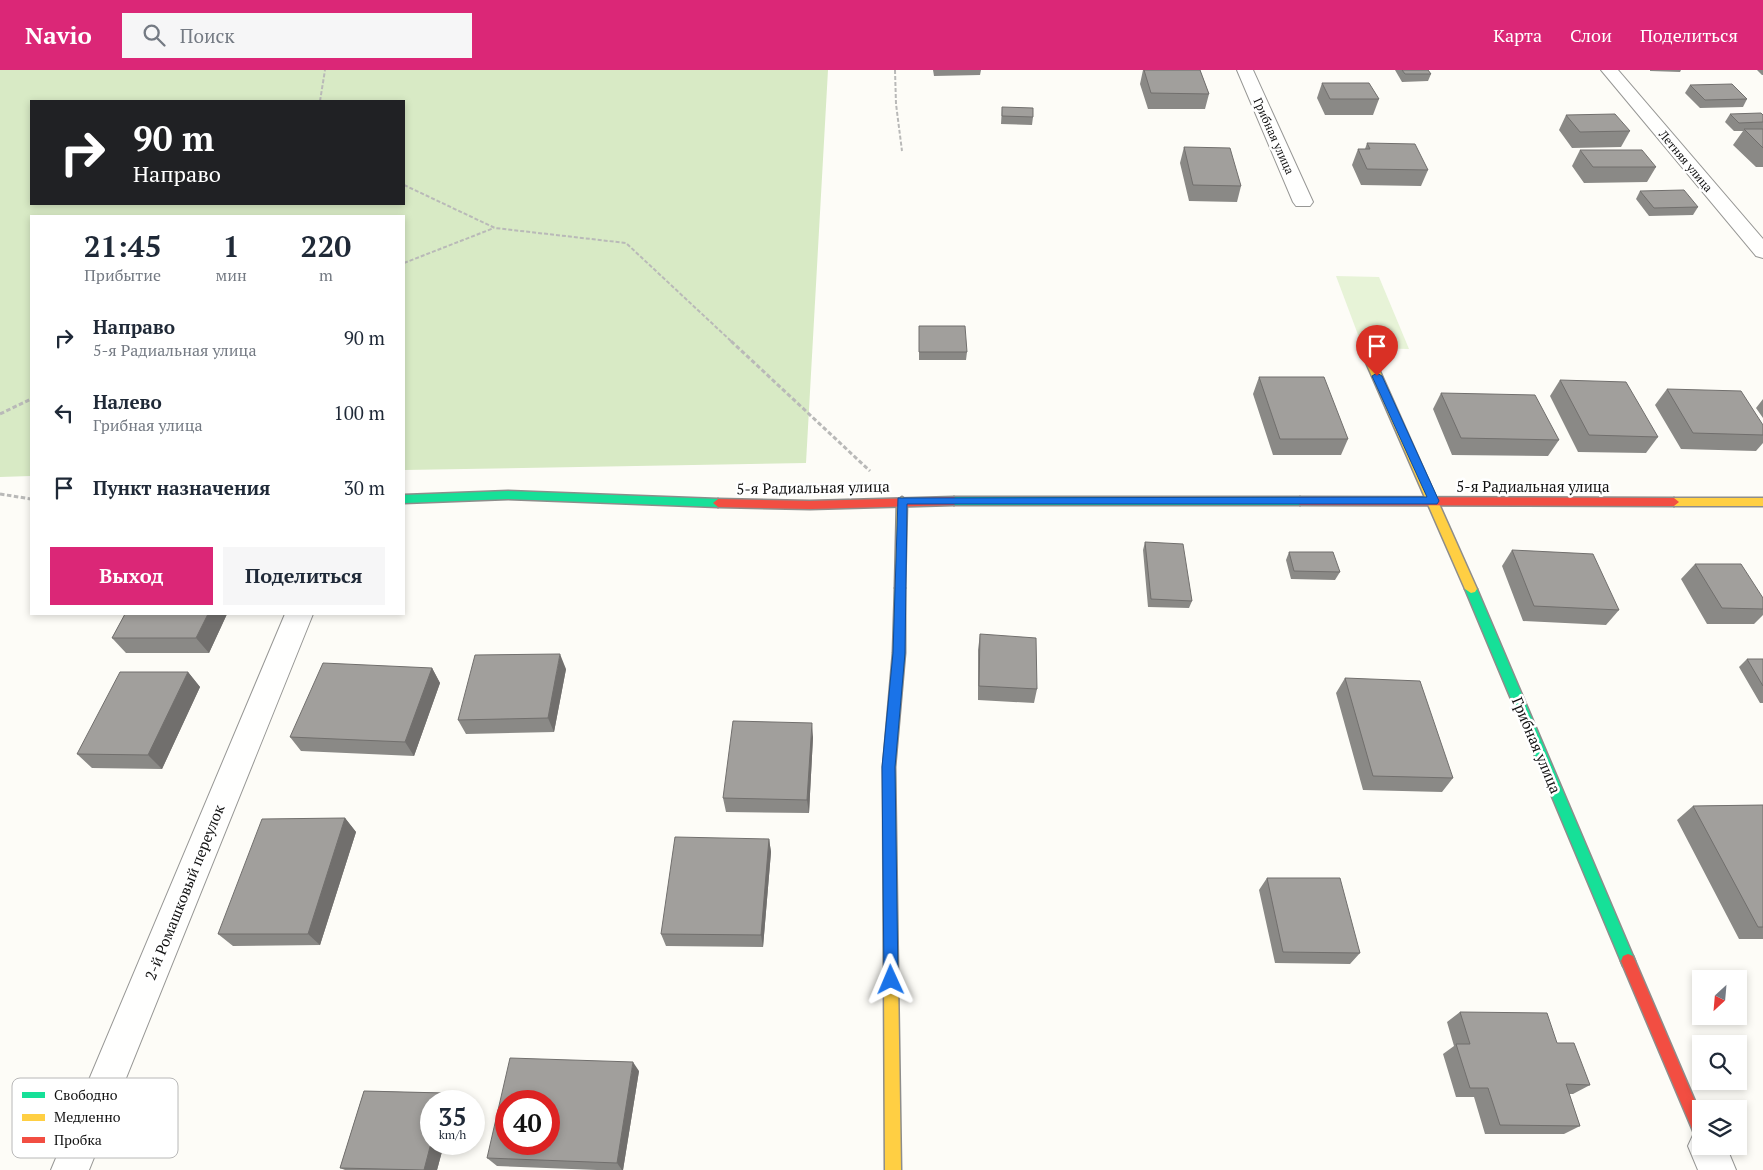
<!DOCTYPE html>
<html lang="ru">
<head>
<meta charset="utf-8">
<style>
	:root { --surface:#fff; --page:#f6f6f7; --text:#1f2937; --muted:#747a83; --accent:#db2777 }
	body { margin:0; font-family:"PT Serif",serif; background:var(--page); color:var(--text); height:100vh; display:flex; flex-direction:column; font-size:19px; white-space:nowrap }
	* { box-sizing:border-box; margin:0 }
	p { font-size:16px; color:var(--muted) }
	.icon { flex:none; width:28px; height:28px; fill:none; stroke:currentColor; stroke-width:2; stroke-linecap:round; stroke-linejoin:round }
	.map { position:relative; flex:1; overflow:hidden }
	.drawer { position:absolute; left:30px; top:145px; width:375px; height:400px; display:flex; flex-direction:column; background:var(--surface); border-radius:0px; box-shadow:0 2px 8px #0003 }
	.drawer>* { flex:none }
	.guide { position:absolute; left:30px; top:30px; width:375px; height:105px; border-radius:0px; box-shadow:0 2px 8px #0003; background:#202124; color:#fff; overflow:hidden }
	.needle { width:32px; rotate:206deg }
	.buttons { position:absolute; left:1692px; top:900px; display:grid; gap:10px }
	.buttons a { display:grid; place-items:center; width:55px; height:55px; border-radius:0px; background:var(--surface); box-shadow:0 2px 8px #0003; font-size:25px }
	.speed { position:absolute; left:420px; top:1020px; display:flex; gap:10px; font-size:25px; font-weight:700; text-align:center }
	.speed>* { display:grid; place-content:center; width:65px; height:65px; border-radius:50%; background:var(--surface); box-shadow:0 2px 8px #0003; line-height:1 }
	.speed small { font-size:12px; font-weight:400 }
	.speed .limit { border:8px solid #d22; background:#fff; color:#111 }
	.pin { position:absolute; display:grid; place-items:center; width:42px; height:42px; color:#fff; margin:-51px -21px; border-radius:50% 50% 50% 0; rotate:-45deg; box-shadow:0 0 5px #0007 }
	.pin .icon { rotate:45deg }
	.me { position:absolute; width:55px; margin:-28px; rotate:359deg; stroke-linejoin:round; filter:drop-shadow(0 0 4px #0008) }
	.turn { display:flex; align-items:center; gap:18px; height:105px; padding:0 20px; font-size:22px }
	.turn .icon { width:65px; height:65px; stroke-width:2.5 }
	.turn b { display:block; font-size:35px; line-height:42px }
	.eta { display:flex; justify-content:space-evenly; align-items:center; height:85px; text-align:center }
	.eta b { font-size:30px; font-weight:700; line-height:35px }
	.primary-button { display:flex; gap:10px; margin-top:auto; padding:10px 20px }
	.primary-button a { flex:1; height:58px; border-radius:0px; background:var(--accent); color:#fff; font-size:20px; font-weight:700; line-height:58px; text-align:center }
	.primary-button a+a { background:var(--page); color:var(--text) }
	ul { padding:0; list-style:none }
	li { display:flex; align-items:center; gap:15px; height:75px; padding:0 20px }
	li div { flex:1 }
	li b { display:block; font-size:19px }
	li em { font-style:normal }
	header { display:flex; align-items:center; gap:30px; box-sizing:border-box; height:70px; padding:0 25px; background:var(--accent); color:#fff }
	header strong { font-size:24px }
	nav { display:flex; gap:28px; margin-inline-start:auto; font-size:18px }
	.search { width:350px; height:45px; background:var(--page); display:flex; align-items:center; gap:12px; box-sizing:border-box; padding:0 18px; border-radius:0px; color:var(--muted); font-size:19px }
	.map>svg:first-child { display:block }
</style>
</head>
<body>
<header>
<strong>Navio</strong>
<div class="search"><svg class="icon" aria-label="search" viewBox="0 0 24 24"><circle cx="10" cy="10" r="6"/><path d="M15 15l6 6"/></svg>Поиск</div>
<nav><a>Карта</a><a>Слои</a><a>Поделиться</a></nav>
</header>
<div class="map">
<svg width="1763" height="1100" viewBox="0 0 1763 1100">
	<rect width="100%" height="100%" fill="#fdfcf7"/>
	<path fill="#e7f3d7" d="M1336,206L1379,207L1409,279L1363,278Z"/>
	<path fill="#d8eac5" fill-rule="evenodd" d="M0,0H828L806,393L404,400V146H31V406L0,407ZM31,31H404V134H31Z"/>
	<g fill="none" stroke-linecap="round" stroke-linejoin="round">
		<g stroke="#979795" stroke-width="2">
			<path id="street" d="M1237,0H1253L1313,132L1310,136H1296L1293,132Z
				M1601,0H1618L1763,169V188L1756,186Z
				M285,544H313L89,1100H51Z
				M1701,1059V1076H1726L1736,1100H1698L1688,1076L1694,1063Z"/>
		</g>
		<g stroke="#8e8d8b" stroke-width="3">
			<path id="fast" d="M508,421L718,429L723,433L718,437L508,429L404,433V425Z
				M954,427H1300L1305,431L1300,435H954L949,431Z
				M900,514L905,518V583L895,697L898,908L896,913L891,915L886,913L884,908L883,697L893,583L895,518Z
				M1471,515L1477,519L1633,886L1635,891L1633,896L1628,898L1623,896L1465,519Z"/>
		</g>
		<g stroke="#8e8d8b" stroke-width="3">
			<path id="slow" d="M1369,285L1374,288L1477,519L1475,522L1471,523L1465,519L1364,288Z
				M902,427L907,431L905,518L900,522L895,518L897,431Z
				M1674,428H1763V436H1674L1669,432Z
				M891,901L896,903L898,908L901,1100H885L884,908L886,903Z"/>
		</g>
		<g stroke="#8e8d8b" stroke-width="3">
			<path id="jam" d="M954,427L959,431L954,435L810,439L718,437L713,433L718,429L810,431Z
				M1300,427L1674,428L1679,432L1674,436L1300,435L1295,431Z
				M1628,884L1633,886L1701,1045V1071L1696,1068L1621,891L1623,886Z"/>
		</g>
		<path stroke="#b9b9b8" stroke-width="2" stroke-dasharray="4 2" stroke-linecap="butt" d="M895,0L896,34L902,81
			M320,31L325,0
			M404,115L495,158L626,173L732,272
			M404,193L494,158"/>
		<path stroke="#b9b9b8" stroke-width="3" stroke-dasharray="4.5 2.5" stroke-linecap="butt" d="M731,271L870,401
			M0,344L31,329
			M0,424L31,429"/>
		<use href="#street" fill="#fffffe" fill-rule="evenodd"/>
		<use href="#fast" fill="#16e098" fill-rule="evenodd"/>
		<use href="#slow" fill="#ffcf43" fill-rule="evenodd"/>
		<use href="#jam" fill="#f24e42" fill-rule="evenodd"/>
	</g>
	<path fill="#8a8986" d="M933,0H981L980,5L934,6Z
		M1143,0H1200L1209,24L1205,39H1148L1140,14Z
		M1395,0H1428L1431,4L1428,11L1402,12Z
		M1650,0H1681L1680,2L1650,1Z
		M1757,0H1763V5H1762Z
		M1322,13L1379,29L1373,45H1325L1317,28Z
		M1690,15L1747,29L1743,37L1700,38L1685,23Z
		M1002,37L1033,47L1032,55L1001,54Z
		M1730,44L1763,45V97H1756L1733,75L1743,61H1734L1725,52Z
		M1566,45L1630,61L1621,77L1572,78L1559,60Z
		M1367,73L1428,100L1421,116L1361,115L1352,95L1358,79H1365Z
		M1184,77L1241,116L1237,132L1189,131L1180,93Z
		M1580,80L1656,97L1647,112L1584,113L1572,96Z
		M1640,121L1698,137L1693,145L1649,146L1636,129Z
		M919,256L967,282L966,290H919Z
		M1259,307L1348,369L1341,385H1273L1253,324Z
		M1560,310L1658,367L1646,383L1578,382L1550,326Z
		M1667,319L1763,355V373L1756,381L1681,379L1655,335Z
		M1441,323L1559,370L1548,386L1452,385L1433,339Z
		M1763,329V348L1756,338Z
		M1145,472L1192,531L1189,538L1148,537L1143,480Z
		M1512,480L1619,540L1606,555L1523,551L1502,496Z
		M1289,482L1340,502L1335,510L1291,509L1286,490Z
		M1695,494L1763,528V545L1754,554H1707L1681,509Z
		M125,544H227L209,583H126L112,568Z
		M980,564L1037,619L1034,633L978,630V580Z
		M1747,589H1763V633H1760L1739,597Z
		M432,598L440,613L414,686L301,681L290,667Z
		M566,599L554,662L466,664L458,650Z
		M188,602L200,617L162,699L92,698L77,684Z
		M1345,608L1453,708L1442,722L1363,720L1336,623Z
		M813,667L809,743L726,742L723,728Z
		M1763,735V869H1739L1677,750L1693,736Z
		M345,748L356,762L320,875L233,876L218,864Z
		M769,769L771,782L763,877L666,876L661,864Z
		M1267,808L1360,883L1350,894L1275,893L1259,820Z
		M1460,942L1590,1015L1573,1024H1569L1580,1056L1564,1064H1485L1474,1027H1456L1443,984L1454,976L1447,952Z
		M639,1001L623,1100H597L497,1096L487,1088Z
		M364,1021L444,1023L453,1031H431V1074H444L437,1100H345L340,1098Z"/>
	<path fill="#716f6d" d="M208,544H227L209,583L196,568Z
		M560,584L566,599L554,662L548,648Z
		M432,598L440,613L414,686L405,672Z
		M188,602L200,617L162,699L148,685Z
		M812,653L813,667L809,743L807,730Z
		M345,748L356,762L320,875L308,864Z
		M769,769L771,782L763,877L761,865Z
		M633,992L639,1001L623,1100H622L617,1093Z
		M444,1023L453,1031H442Z
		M431,1074H444L437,1100H424Z"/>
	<path fill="#a19f9c" stroke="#716f6d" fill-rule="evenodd" d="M1144,0H1200L1209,24L1151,23Z
		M1402,0H1428L1431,4H1405Z
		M1322,13H1369L1379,29H1330Z
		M1732,14L1747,29L1705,30L1690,15Z
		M1002,37L1033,38V47L1002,46Z
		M1761,43L1763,45V52L1739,53L1730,44Z
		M1615,44L1630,61L1580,62L1566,45Z
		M1744,59H1763V78Z
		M1367,73L1415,74L1428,100L1367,99L1358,79H1370Z
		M1184,77L1230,78L1241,116L1193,115Z
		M1580,80H1642L1656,97H1593Z
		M1684,120L1698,137L1654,138L1640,121Z
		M919,256H965L967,282H919Z
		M1259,307H1324L1348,369H1280Z
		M1560,310L1626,312L1658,367L1589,365Z
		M1667,319L1741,321L1763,355V365L1693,363Z
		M1441,323L1535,325L1559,370L1461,368Z
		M1145,472L1183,474L1192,531L1151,529Z
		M1512,480L1593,484L1619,540L1534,536Z
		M1289,482H1333L1340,502L1294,501Z
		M1695,494H1741L1763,528V539L1722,538Z
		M125,544H208L196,568H112Z
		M980,564L1036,568L1037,619L979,616Z
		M560,584L548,648L458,650L475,585Z
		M1747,589H1763V616Z
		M323,593L432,598L405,672L290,667Z
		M120,602H188L148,685L77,684Z
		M1345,608L1420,611L1453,708L1373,706Z
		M733,651L812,653L807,730L723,728Z
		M1763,735V857H1758L1693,736Z
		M345,748L308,864H218L262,749Z
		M675,767L769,769L761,865L661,864Z
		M1267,808H1340L1360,883L1283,882Z
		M1460,942L1547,943L1557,973H1574L1590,1015L1566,1014L1580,1056L1500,1055L1488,1018H1470L1456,974H1470Z
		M510,988L633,992L617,1093L487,1088ZM506,1031H549V1074H506Z
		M364,1021L444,1023L442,1031H431V1073L424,1100L340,1098Z"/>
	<path fill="#1a73e8" stroke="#114b97" d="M1377,303L1382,306L1439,431L1437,434H907L905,583L895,697L898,910L896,915L891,917L886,915L884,910L882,697L893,583L898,428L1427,427L1372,306Z"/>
	<g text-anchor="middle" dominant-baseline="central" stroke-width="5" stroke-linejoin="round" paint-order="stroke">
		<g font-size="12" fill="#111" stroke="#fff">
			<text transform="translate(1274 66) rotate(66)">Грибная улица</text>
			<text transform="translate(1686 91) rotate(50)">Летняя улица</text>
		</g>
		<g font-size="15" fill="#111" stroke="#fff">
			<text x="1533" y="416">5-я Радиальная улица</text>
			<text transform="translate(813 417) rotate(-1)">5-я Радиальная улица</text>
			<text transform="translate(1537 675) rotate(67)">Грибная улица</text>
			<text transform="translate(184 822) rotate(-68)">2-й Ромашковый переулок</text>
		</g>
	</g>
	<rect x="12" y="1008" width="166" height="80" rx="8" fill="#fff" stroke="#b8b8b8" stroke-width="1"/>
	<rect x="22" y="1022" width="23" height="6" fill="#16e098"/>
	<rect x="22" y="1044" width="23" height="7" fill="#ffcf43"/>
	<rect x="22" y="1067" width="23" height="6" fill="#f24e42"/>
	<g font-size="14" fill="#111">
		<text x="54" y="1030">Свободно</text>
		<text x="54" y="1052">Медленно</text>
		<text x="54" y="1075">Пробка</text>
	</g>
</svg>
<div class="buttons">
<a><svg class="needle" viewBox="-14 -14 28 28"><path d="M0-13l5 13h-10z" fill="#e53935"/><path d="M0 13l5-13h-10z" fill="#747a83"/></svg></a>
<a><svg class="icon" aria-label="search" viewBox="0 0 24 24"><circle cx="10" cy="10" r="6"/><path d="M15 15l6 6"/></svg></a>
<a><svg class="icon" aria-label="layers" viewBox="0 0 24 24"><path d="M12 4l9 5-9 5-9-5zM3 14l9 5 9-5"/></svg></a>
</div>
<div class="speed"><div>35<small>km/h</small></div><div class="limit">40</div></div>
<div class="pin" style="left:1377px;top:306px;background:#d93025"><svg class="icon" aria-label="arrive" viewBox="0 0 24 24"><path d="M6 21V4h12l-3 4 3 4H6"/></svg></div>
<svg class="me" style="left:891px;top:910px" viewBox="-20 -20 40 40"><path d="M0-17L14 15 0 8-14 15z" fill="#1a73e8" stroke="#fff" stroke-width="4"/></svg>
<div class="guide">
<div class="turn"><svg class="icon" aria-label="right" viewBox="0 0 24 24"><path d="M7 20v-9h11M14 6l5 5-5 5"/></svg><div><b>90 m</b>Направо</div></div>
</div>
<section class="drawer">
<div class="eta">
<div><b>21:45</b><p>Прибытие</p></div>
<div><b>1</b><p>мин</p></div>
<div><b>220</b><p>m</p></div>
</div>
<ul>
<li><svg class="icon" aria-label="right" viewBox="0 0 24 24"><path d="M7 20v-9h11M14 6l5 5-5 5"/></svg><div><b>Направо</b><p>5-я Радиальная улица</p></div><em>90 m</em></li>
<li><svg class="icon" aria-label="left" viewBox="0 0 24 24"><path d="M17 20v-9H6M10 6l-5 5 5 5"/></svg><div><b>Налево</b><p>Грибная улица</p></div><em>100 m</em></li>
<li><svg class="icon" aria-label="arrive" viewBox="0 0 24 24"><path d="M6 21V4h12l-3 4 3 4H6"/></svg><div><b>Пункт назначения</b></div><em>30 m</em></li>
</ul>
<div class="primary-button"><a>Выход</a><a>Поделиться</a></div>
</section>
</div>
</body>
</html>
